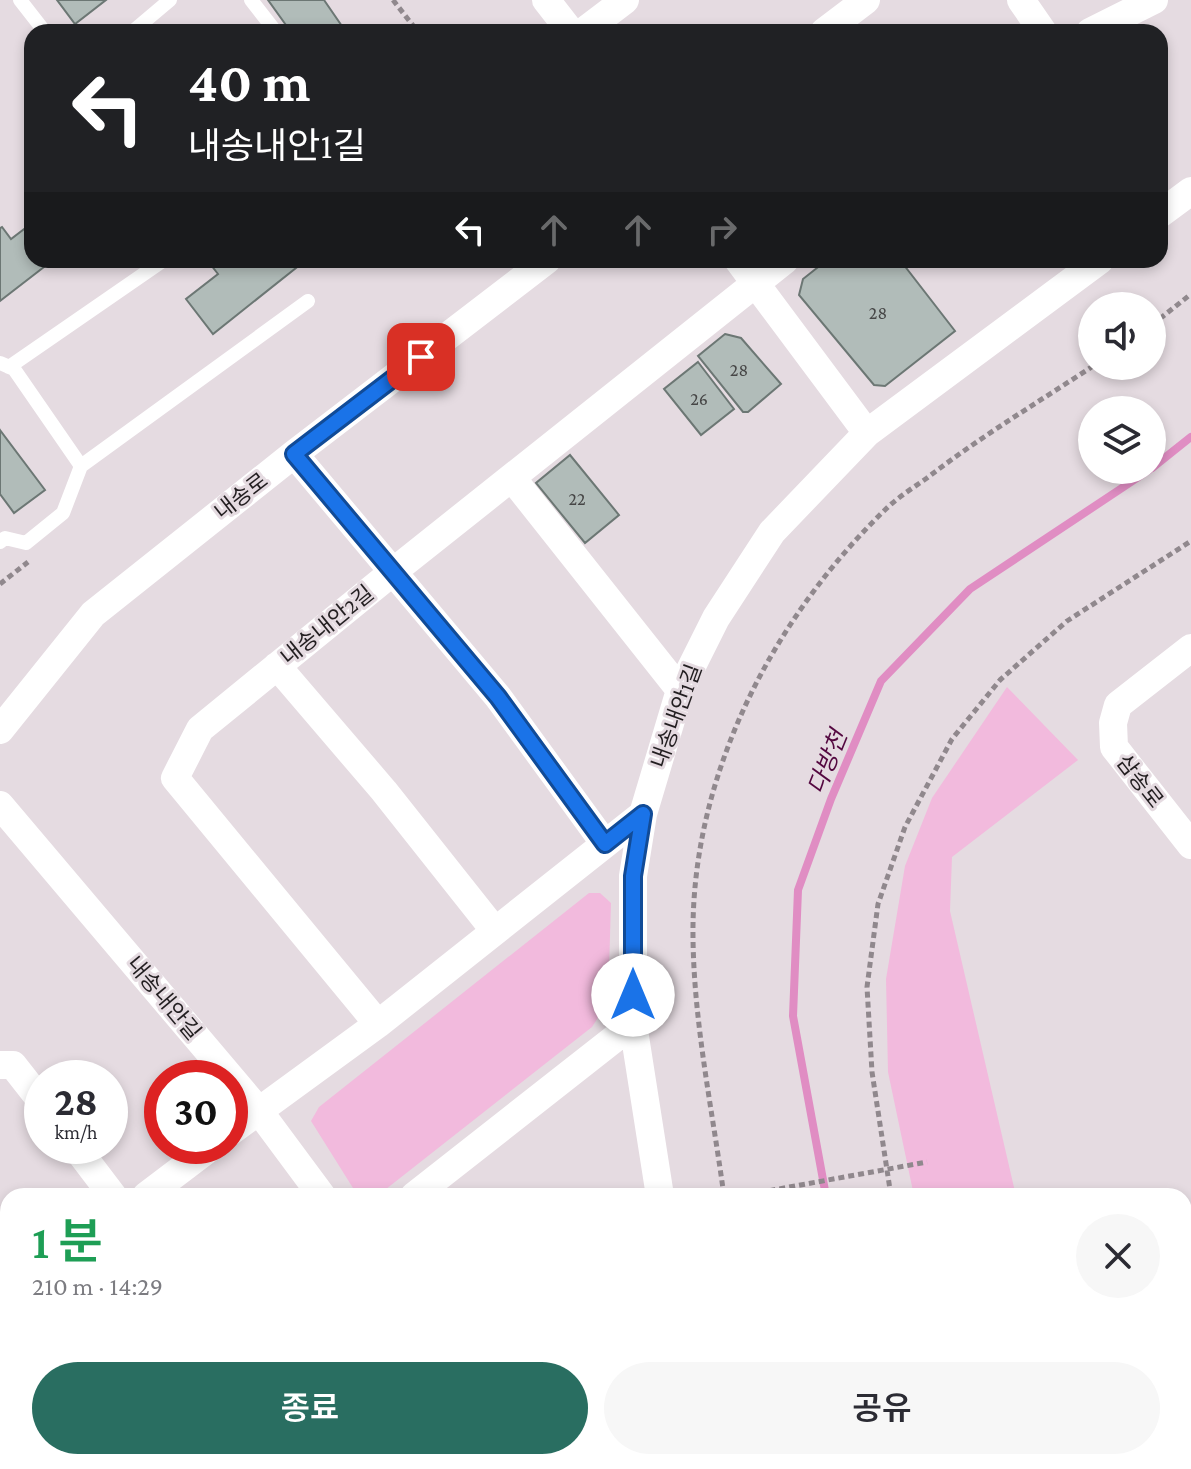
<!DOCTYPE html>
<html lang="ko">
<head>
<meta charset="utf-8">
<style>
	:root { --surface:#fff; --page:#f7f7f7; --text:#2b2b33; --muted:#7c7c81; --accent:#296e61 }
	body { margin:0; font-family:"Crimson Pro","Noto Sans KR",serif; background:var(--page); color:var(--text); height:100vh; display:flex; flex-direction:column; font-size:30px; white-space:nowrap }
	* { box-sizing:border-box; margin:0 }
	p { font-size:26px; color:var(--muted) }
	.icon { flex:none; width:44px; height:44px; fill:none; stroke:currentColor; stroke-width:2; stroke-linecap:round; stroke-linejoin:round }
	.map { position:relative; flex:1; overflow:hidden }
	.panel { position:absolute; left:0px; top:1188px; width:1192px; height:282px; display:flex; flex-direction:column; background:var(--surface); border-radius:24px 24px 0 0; box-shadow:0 4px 12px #0003 }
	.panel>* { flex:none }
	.hud { position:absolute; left:24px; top:24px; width:1144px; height:244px; border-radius:24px; box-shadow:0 4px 12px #0003; background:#202124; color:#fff; overflow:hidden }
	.tools { position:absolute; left:1078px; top:292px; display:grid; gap:16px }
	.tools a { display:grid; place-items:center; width:88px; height:88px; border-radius:50%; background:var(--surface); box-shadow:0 4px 12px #0003; font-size:40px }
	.speed { position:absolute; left:24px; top:1060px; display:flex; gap:16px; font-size:40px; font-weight:700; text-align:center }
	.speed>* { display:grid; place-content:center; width:104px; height:104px; border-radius:50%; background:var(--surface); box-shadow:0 4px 12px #0003; line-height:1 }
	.speed small { font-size:20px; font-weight:400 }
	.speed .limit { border:12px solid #d22; background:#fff; color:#111 }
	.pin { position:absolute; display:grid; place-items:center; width:68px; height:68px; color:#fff; margin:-34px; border-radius:16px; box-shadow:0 4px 12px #0006 }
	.me { position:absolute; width:88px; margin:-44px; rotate:0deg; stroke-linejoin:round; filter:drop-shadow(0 0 6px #0008) }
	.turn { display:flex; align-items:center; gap:28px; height:168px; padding:0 32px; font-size:36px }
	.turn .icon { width:104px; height:104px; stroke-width:2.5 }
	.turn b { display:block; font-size:56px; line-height:68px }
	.lanes { display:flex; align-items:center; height:76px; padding:0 32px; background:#0003; justify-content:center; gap:40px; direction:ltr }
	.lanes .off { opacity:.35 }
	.round { display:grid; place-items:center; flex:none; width:84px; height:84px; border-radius:42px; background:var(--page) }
	.headline { display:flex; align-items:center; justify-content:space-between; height:136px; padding:0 32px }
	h1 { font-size:48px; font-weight:600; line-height:60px; color:#1e9e55 }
	.cta { display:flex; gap:16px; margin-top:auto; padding:16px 32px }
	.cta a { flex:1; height:92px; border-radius:48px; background:var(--accent); color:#fff; font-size:32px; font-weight:600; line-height:92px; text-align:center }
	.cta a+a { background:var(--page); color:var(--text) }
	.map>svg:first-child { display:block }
</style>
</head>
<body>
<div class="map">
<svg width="1191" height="1469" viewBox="0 0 1191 1469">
	<rect width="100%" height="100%" fill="#e5dbe1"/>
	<path fill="#f2badd" d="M1007,687L1078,760L952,857L950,911L1016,1196H914L888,1072L886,979L905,866L932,798Z
		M589,893H600L611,903L608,1002L592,1027L381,1193L358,1196L311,1121L319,1107Z
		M916,1462H1100L1092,1469H915Z"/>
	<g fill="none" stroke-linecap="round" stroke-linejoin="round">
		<path stroke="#e08dc3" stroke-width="8" d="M1152,468L1191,437
			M826,1196L793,1016L798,890L831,799L881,681L970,589L1149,470
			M824,1469L826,1462"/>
	</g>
	<path fill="#b1bcb9" stroke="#6c7774" stroke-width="2" d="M57,0H106L75,24Z
		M268,0H324L346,32H291Z
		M32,223V260H53L0,301V228L2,227L11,239Z
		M218,260H306L213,334L186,299L218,274L211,265Z
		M827,260H900L955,331L885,386L874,385L799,295L803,279Z
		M725,334L741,338L781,384L748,412H743L698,356Z
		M698,362L734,409L701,435L664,389Z
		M0,430L45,490L14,513L0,494Z
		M570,455L619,515L585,543L536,483Z"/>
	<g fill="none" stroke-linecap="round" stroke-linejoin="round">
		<path stroke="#90888d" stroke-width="5" stroke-dasharray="6 4" stroke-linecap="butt" d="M393,0L418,32
			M1152,325L1191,294
			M0,584L28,562
			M724,1196C712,1107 692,1015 693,925C695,768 776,614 888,507C900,496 914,487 927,478C980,437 1037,403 1093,366
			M740,1196L927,1162
			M891,1196L872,1072L867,987L878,904L905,827L952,739L1000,680L1067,621L1191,541
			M723,1469L726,1462
			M904,1469V1462"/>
		<path stroke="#fff" stroke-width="14" d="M20,0L45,32
			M251,0L276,32
			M132,32L170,0
			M0,363L14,369L81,466
			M9,367L164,260
			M0,542L5,538L26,543L63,513L81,466L308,301"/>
		<path stroke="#fff" stroke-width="28" d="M546,0L571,32
			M1021,0L1043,32
			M583,32L625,0
			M824,32L866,0
			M1090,32L1154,0
			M1160,214L1191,191
			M738,260L867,433
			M294,454L498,697L605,844
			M512,478L680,690
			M1191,648L1118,705L1113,723L1114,747L1191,845
			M277,666L384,791L495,931
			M0,730L93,614L294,454L547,260
			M0,805L259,1111L322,1196
			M643,814L633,876V1024L660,1196
			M378,1024L175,778L200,729L394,571L785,260
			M0,1065H13L42,1102
			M230,1132L378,1024L643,814L680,690L716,618L772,532L867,433L1100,260
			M75,1146L113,1196
			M146,1196L212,1146
			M414,1196L633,1024
			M0,1308L8,1301
			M103,1462L108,1469
			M299,1462L303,1469
			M495,1462L499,1469
			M51,1469L61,1462
			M595,1469L599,1462"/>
	</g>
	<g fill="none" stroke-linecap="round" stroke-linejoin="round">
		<g stroke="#114b97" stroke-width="20">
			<path id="route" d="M421,357L294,454L498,697L605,844L643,814L633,876V995"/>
		</g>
		<use href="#route" stroke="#1a73e8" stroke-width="14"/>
	</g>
	<g text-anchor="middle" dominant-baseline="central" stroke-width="6" stroke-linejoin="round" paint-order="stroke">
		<g font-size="18" fill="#464646">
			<text x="878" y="313">28</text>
			<text x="739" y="370">28</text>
			<text x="699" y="399">26</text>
			<text x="577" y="499">22</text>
		</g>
		<g font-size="22" fill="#221e20" stroke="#e5dbe1">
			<text transform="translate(241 496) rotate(-38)">내송로</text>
			<text transform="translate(327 625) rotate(-39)">내송내안2길</text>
			<text transform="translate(676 716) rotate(-70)">내송내안1길</text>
			<text transform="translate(1140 781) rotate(52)">삼송로</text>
			<text transform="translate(164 998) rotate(50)">내송내안길</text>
		</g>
		<g font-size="24" font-style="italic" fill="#540840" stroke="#e5dbe1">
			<text transform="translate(827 762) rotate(-68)">다방천</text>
		</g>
	</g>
</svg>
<div class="tools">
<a><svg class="icon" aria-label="sound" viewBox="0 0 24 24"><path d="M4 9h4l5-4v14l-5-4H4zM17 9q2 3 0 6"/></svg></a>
<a><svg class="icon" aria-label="layers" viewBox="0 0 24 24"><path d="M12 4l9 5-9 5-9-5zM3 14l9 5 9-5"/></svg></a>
</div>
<div class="speed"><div>28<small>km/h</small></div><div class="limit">30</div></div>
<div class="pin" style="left:421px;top:357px;background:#d93025"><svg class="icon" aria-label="arrive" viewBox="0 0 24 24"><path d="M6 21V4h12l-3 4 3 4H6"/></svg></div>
<svg class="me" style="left:633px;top:995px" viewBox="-20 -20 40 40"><circle r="19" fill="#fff"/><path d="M0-13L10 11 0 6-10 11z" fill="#1a73e8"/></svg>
<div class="hud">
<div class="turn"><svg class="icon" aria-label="left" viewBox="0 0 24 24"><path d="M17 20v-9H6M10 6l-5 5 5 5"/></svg><div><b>40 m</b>내송내안1길</div></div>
<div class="lanes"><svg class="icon" aria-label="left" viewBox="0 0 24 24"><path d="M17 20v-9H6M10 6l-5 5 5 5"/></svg><svg class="icon off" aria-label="ahead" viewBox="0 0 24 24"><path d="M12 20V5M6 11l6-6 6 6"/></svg><svg class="icon off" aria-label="ahead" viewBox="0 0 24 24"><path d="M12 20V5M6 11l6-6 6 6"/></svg><svg class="icon off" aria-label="right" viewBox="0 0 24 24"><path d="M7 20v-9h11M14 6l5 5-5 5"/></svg></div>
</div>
<section class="panel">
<div class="headline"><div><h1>1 분</h1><p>210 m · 14:29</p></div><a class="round"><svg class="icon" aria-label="close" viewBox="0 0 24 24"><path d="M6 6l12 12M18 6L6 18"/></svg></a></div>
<div class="cta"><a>종료</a><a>공유</a></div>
</section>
</div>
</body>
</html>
